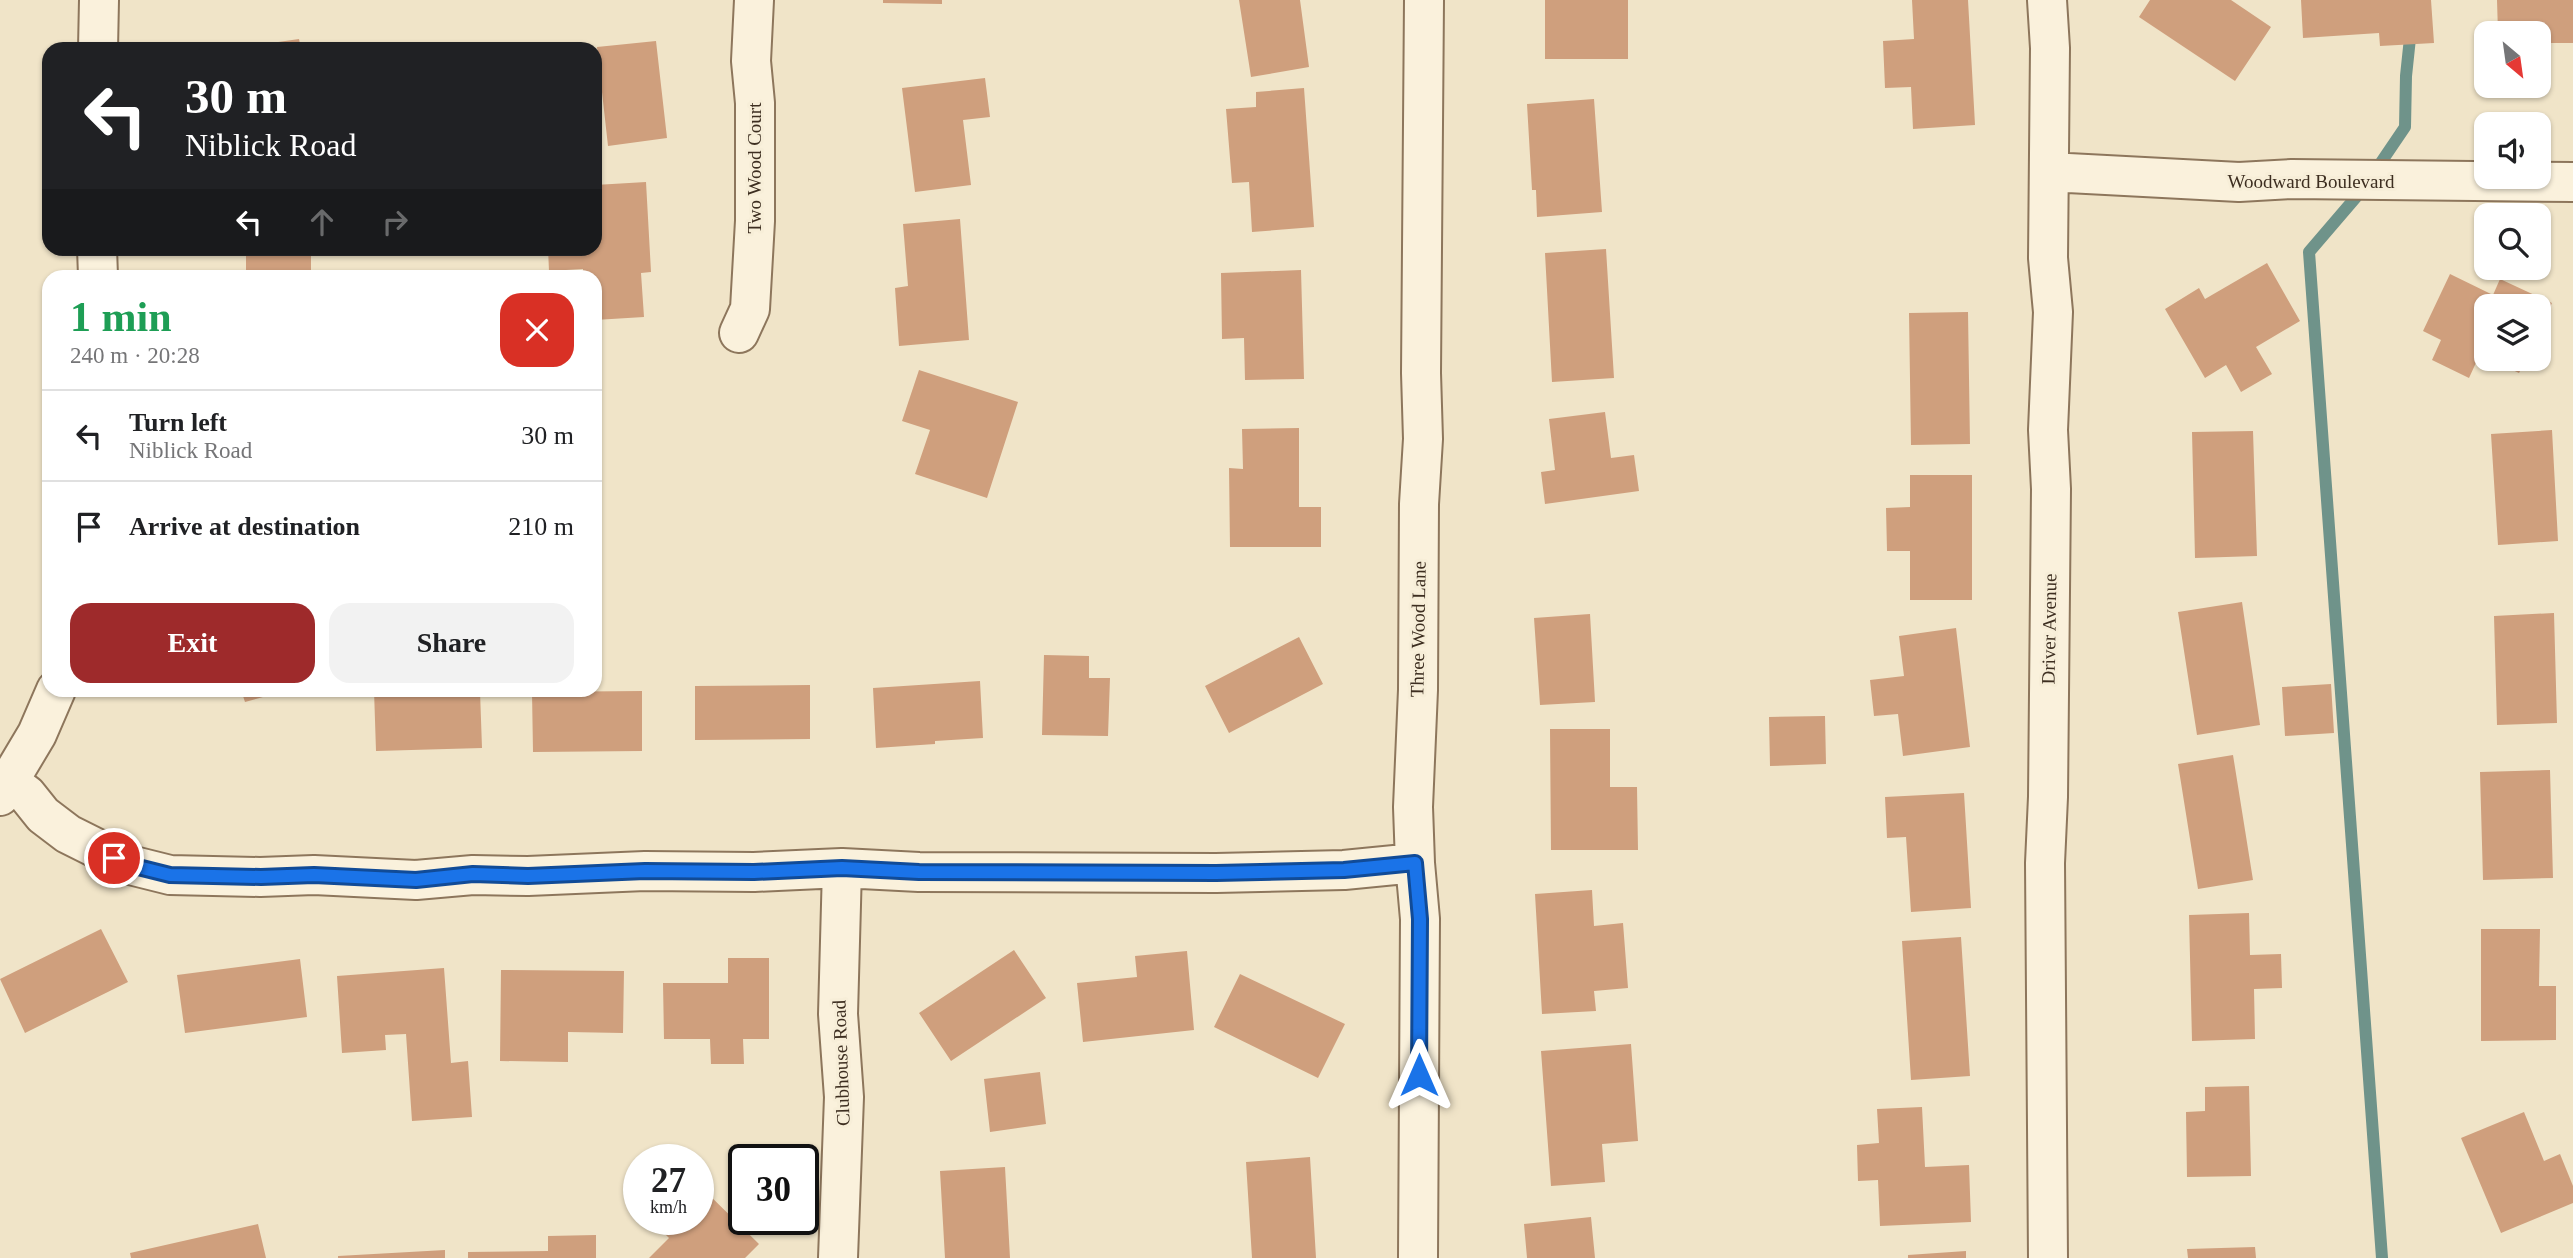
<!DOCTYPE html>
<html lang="en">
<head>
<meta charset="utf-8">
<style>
	:root { --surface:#fff; --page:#f2f2f2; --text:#202124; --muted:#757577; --line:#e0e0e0; --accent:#9e2a2b }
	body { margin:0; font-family:Georgia,serif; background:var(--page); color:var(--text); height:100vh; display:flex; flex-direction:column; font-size:26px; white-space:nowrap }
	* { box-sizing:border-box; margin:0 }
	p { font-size:23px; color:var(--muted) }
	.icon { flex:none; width:38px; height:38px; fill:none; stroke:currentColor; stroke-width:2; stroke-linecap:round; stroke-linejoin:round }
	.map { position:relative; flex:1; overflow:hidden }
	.panel { position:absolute; left:42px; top:270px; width:560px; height:427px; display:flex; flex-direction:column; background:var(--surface); border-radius:21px; box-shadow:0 2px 5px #0004 }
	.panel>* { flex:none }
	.hud { position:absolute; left:42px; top:42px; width:560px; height:214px; border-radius:21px; box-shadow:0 2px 5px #0004; background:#202124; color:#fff; overflow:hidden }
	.needle { width:46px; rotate:151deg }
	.buttons { position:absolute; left:2474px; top:21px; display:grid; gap:14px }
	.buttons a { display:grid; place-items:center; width:77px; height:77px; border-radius:14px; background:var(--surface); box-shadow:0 2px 5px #0004; font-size:35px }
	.speed { position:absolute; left:623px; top:1144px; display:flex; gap:14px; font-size:35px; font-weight:700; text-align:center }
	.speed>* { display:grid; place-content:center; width:91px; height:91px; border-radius:50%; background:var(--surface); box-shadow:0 2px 5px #0004; line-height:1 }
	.speed small { font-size:18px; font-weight:400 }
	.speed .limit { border:4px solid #111; border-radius:10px; background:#fff; color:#111 }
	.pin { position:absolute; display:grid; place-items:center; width:60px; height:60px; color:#fff; margin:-30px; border:4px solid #fff; border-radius:50%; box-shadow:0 2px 7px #0007 }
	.me { position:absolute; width:77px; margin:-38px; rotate:0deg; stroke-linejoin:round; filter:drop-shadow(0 0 5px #0008) }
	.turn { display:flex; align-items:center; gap:24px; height:147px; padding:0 28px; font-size:32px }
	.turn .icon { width:91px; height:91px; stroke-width:2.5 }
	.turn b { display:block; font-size:49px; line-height:60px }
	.lanes { display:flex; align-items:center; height:66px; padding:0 28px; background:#0003; justify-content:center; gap:35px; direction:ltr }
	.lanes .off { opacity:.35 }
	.round { display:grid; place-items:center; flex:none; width:74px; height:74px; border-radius:21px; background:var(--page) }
	.head { display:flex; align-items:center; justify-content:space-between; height:119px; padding:0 28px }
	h1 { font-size:42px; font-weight:700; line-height:52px; color:#1e9e55 }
	.action { display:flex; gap:14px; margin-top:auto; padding:14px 28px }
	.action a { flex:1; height:80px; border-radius:21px; background:var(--accent); color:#fff; font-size:28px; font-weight:700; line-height:80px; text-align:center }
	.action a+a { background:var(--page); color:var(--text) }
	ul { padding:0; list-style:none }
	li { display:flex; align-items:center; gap:21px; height:91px; padding:0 28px; border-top:2px solid var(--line) }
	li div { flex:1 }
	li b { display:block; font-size:26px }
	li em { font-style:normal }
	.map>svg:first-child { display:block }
</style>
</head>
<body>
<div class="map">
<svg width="2573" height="1258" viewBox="0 0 2573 1258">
	<rect width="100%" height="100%" fill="#f0e4c8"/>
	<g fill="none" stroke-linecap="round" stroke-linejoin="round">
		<path stroke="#6f938a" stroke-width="12" d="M2382,1258L2309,252L2363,189L2405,127L2406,76L2414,0"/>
	</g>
	<path fill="#cf9f7d" d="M883,0H942V4L883,3Z
		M1239,0H1300L1309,67L1251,77Z
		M1545,0H1628V59H1545Z
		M1912,0H1968L1975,125L1913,129L1911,87L1885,88L1883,41L1914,39Z
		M2150,0H2231L2271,27L2235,81L2139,17Z
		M2301,0H2431L2434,43L2380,46L2379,33L2303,38Z
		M2497,0H2573V43H2539V33H2498Z
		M299,39L301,49H243V47Z
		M656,41L667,138L608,146L597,47Z
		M985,78L990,117L963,120L971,185L915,192L902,88Z
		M1304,88L1314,227L1252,232L1249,182L1232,183L1226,109L1256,107V92Z
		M1594,99L1602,212L1537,217L1536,190H1532L1527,104Z
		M646,182L651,272L641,273L644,317L595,320V276H583V269L549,271L548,248H595V185Z
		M960,219L969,340L899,346L895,288L908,286L903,224Z
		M246,248H311V276H246Z
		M1606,249L1614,378L1552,382L1545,253Z
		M2267,263L2300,321L2256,347L2272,374L2241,392L2226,365L2205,378L2165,309L2199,288L2205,299Z
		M1301,270L1304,379L1245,380L1244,338L1222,339L1221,273Z
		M2450,274L2493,295L2500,279L2552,303L2539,330V306H2487V358L2480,354L2469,378L2432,360L2441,340L2423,331Z
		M1968,312L1970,444L1911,445L1909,313Z
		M2489,359H2526L2519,373Z
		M919,370L1018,402L987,498L915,474L930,430L902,421Z
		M1605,412L1611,458L1634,455L1639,491L1545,504L1541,472L1555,470L1549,419Z
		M1299,428V507H1321V547H1230L1229,468L1243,469L1242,429Z
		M2552,430L2558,541L2498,545L2491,434Z
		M2253,431L2257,556L2195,558L2192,432Z
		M1910,475H1972V600H1910V551H1887L1886,508L1910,507Z
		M2242,602L2260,725L2197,735L2178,612Z
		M2554,613L2557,723L2497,725L2494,616Z
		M1590,614L1595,702L1540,705L1534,618Z
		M1956,628L1970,747L1903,756L1898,714L1874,716L1870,680L1904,676L1899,636Z
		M1299,637L1323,684L1229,733L1205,686Z
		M1044,655L1089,656V678H1110L1108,736L1042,735Z
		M980,681L983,738L935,741V744L876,748L873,688Z
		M2331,684L2334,733L2285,736L2282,687Z
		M810,685V739L695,740V686Z
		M241,690H288L245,702Z
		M374,690L480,691L482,748L376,751Z
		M642,691V751L533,752L532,692Z
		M1825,716L1826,764L1770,766L1769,717Z
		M1550,729H1610V787H1637L1638,850H1551Z
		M2233,755L2253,880L2198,889L2178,764Z
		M2550,770L2553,878L2483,880L2480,772Z
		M1964,793L1971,908L1911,912L1906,837L1887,838L1885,797Z
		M1592,890L1594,926L1623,923L1628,988L1594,991L1596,1011L1542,1014L1535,894Z
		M2249,913L2250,955L2281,954L2282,988L2254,989L2255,1039L2192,1041L2189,915Z
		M101,929L128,982L25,1033L0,979Z
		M2481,929H2540L2539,986H2556V1040L2481,1041Z
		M1961,937L1970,1076L1911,1080L1902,941Z
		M1014,950L1046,998L951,1061L919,1013Z
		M1187,951L1194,1030L1083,1042L1077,983L1137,977L1135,956Z
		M728,958H769V1039H743L744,1064H711L710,1039H664L663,983H728Z
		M300,959L307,1017L185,1033L177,975Z
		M444,968L451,1063L468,1061L472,1117L412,1121L406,1034L385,1035L386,1050L342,1053L337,976Z
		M501,970L624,971L623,1033L568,1032V1062L500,1061Z
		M1240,974L1345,1024L1318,1078L1214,1027Z
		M1631,1044L1638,1141L1602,1144L1605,1182L1551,1186L1541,1051Z
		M1040,1072L1046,1124L990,1132L984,1079Z
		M2249,1086L2251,1176L2187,1177L2186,1112L2205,1111V1087Z
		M1922,1107L1925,1167L1969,1165L1971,1222L1880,1226L1878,1180L1858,1181L1857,1145L1879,1143L1877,1109Z
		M2524,1112L2544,1161L2560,1154L2573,1186V1203L2501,1233L2461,1138Z
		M1310,1157L1316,1258H1252L1246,1162Z
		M1005,1167L1010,1258H945L940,1171Z
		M698,1184L759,1244L745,1258H649L669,1238L651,1220H698Z
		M1591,1217L1595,1258H1527L1524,1224Z
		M258,1224L266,1258H131L130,1253Z
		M596,1235V1258H468V1252L548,1251V1236Z
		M2255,1247L2256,1258H2188L2187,1249Z
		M445,1250V1258H338V1256Z
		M1966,1251V1258H1908V1255Z"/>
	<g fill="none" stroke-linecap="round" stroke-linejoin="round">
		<g stroke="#8d765c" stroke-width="42">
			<path id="minor" d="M2047,0L2050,48L2048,258L2053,312L2048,430L2051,489L2048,797L2045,863L2048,1258
				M98,49L99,0
				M2049,172L2239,182L2292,179L2573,182
				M97,248L98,276
				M739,333L750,309L755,221V103L751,61L754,0
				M0,778L10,782L27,795L43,815L68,834L130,865L170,875L260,877L314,875L416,880L473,875L528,876L645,871L754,872L842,868L919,872L1216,873L1344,870L1415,863
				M0,796L37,734L56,690
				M838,1258L844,1097L838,1014L842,868
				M1418,1258L1420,919L1415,863L1413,807L1418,690L1419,504L1423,439L1421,373L1424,0"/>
		</g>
		<use href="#minor" stroke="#faf1dc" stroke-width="38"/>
	</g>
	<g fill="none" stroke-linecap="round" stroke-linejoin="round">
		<g stroke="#114b97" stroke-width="18">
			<path id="route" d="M114,858L130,865L170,875L261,877L314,875L416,880L473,874L528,876L645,871L754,872L842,868L919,872L1216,873L1344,870L1415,863L1420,919L1419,1075"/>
		</g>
		<use href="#route" stroke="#1a73e8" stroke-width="12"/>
	</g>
	<g text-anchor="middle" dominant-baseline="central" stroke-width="6" stroke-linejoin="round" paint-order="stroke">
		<g font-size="19" fill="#3d2e20" stroke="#f7eed8">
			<text transform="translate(754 168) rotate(-90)">Two Wood Court</text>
			<text x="2311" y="181">Woodward Boulevard</text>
			<text transform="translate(1418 629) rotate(-89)">Three Wood Lane</text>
			<text transform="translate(2049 629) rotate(-89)">Driver Avenue</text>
			<text transform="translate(841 1063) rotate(-92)">Clubhouse Road</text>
		</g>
	</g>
</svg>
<div class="buttons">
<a><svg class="needle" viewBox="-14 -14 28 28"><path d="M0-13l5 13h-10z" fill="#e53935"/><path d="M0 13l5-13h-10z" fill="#757577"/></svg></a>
<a><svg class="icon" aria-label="sound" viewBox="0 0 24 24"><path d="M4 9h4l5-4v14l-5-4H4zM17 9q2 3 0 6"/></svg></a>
<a><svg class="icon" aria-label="search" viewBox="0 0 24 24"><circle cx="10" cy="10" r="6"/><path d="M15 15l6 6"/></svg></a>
<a><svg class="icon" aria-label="layers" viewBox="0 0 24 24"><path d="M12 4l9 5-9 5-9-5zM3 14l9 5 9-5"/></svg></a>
</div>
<div class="speed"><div>27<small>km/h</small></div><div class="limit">30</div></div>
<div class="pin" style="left:114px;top:858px;background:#d93025"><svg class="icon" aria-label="arrive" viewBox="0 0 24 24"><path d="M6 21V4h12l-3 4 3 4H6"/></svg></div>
<svg class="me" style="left:1419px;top:1075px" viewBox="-20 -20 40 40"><path d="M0-17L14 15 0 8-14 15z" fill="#1a73e8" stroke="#fff" stroke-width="4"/></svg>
<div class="hud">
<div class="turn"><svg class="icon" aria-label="left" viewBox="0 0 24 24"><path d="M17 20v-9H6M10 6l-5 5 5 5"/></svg><div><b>30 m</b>Niblick Road</div></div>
<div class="lanes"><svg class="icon" aria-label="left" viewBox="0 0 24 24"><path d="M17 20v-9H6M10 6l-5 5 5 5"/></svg><svg class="icon off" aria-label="ahead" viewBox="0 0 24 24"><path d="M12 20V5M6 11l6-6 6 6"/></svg><svg class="icon off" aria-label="right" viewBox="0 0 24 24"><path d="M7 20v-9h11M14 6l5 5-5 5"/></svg></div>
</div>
<section class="panel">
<div class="head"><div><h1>1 min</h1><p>240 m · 20:28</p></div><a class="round" style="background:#d93025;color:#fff"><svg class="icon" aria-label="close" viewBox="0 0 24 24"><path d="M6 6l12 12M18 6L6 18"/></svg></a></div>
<ul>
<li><svg class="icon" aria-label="left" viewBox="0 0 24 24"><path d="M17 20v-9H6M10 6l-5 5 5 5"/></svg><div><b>Turn left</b><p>Niblick Road</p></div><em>30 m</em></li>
<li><svg class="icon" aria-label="arrive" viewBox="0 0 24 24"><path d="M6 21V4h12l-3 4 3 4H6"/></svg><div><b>Arrive at destination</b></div><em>210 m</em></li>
</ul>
<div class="action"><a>Exit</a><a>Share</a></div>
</section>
</div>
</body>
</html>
